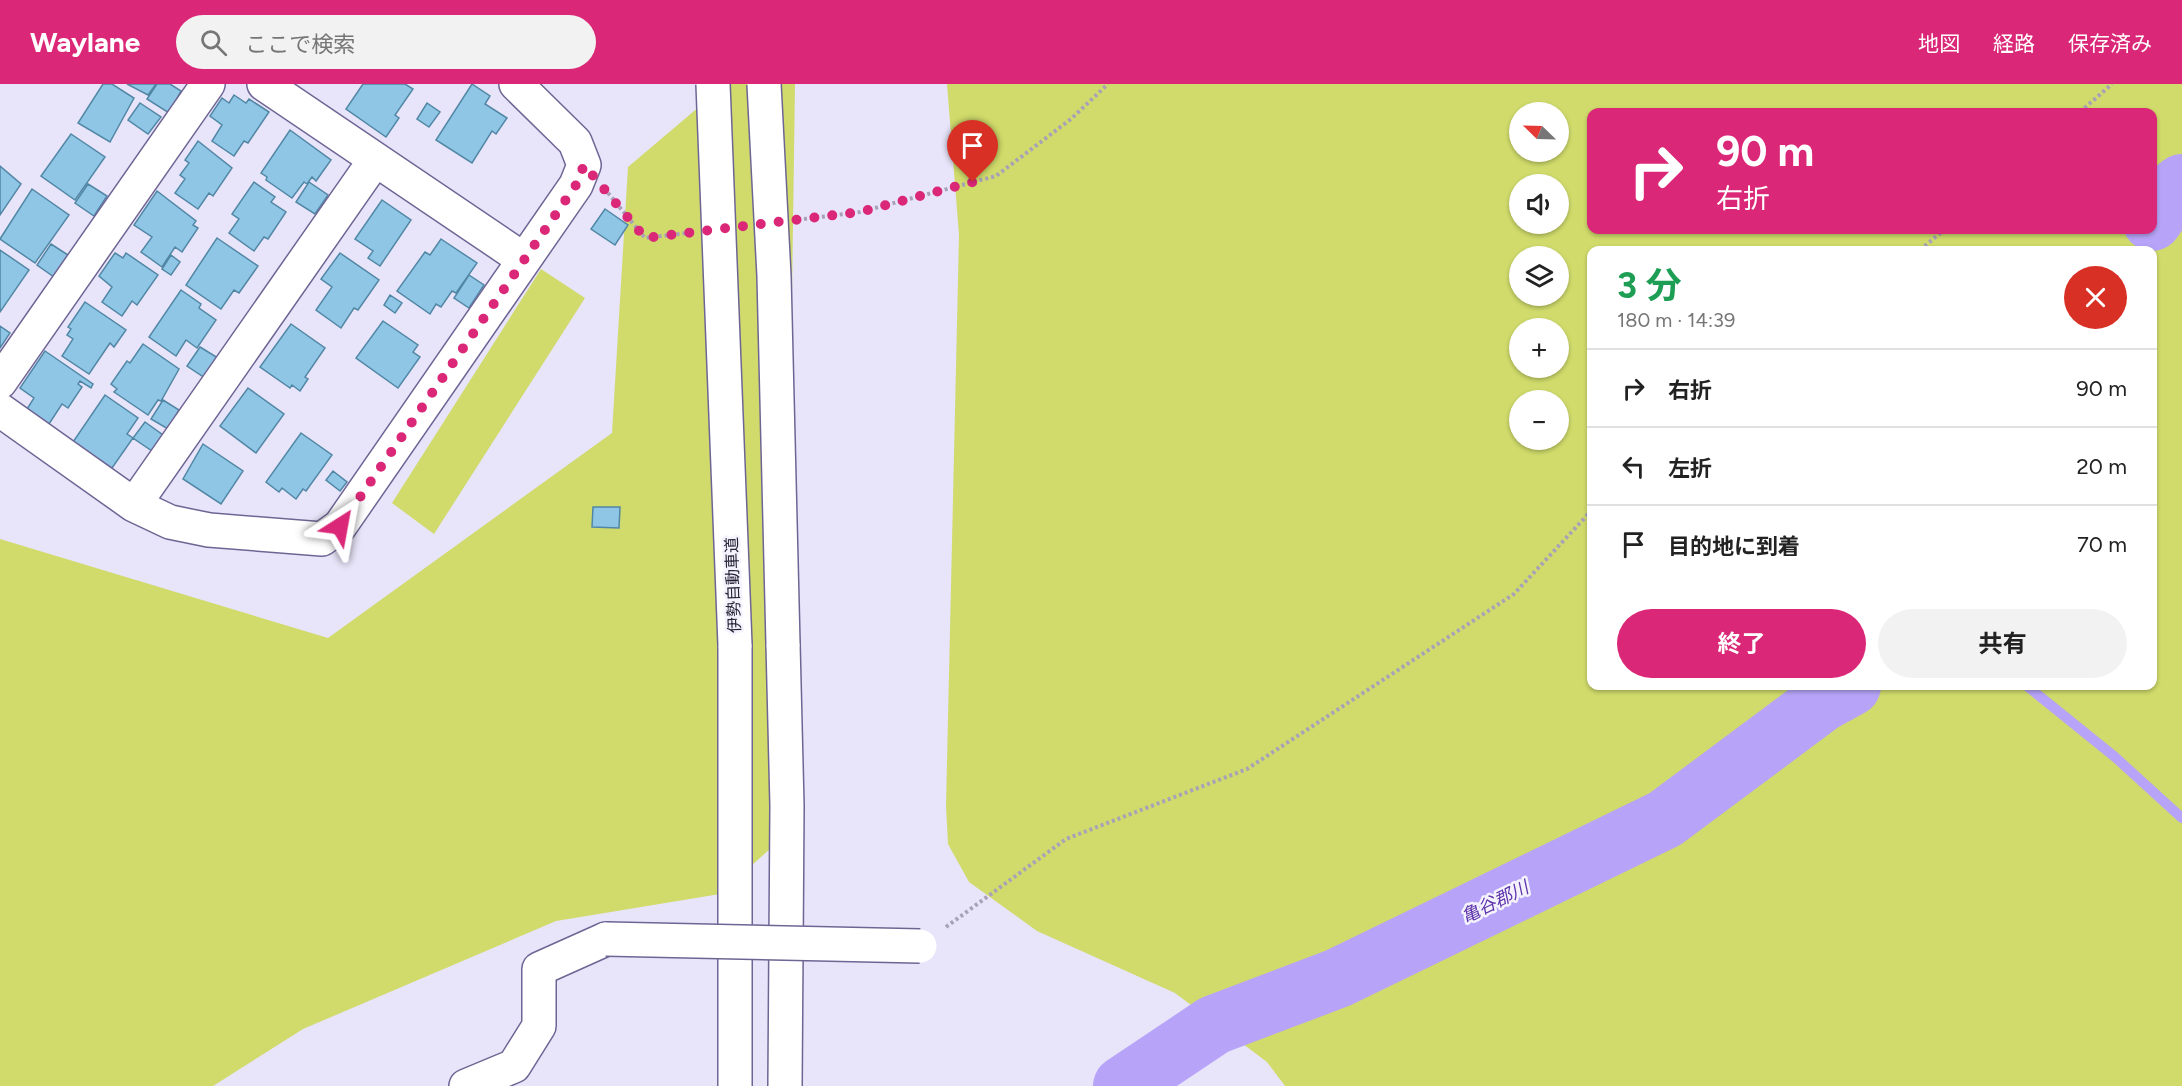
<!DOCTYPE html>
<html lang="ja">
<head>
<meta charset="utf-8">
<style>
	:root { --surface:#fff; --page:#f2f2f2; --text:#222; --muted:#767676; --line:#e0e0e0; --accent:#db2777 }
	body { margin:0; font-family:Figtree,"Noto Sans JP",sans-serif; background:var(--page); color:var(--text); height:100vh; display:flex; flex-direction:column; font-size:22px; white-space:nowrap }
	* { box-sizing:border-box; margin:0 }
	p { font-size:20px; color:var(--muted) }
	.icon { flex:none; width:33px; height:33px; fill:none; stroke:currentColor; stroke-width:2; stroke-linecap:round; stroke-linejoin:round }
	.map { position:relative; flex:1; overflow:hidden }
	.panel { position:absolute; left:1587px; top:162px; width:570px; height:444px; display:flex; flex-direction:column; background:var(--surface); border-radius:12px; box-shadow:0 2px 4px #0004 }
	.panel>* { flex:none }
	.banner { position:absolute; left:1587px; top:24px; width:570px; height:126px; border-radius:12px; box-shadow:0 2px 4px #0004; background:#db2777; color:#fff; overflow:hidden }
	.needle { width:39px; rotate:293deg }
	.fabs { position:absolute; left:1509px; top:18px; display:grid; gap:12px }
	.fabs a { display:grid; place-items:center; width:60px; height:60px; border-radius:50%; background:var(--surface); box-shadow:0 2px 4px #0004; font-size:30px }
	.pin { position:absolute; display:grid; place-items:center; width:51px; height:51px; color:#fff; margin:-62px -26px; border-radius:50% 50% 50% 0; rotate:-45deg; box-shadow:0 0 6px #0007 }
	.pin .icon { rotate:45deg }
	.me { position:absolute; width:66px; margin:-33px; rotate:34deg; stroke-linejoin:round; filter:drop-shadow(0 0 4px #0008) }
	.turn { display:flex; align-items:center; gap:21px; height:126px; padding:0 30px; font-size:27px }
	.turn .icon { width:78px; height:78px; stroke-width:2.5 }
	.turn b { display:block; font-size:42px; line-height:51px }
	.round { display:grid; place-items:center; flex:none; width:63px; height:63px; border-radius:32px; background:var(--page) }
	.head { display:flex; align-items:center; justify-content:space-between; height:102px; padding:0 30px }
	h1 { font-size:36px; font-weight:700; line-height:45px; color:#1e9e55 }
	.primary-button { display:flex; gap:12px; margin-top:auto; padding:12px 30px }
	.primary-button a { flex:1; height:69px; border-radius:36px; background:var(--accent); color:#fff; font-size:24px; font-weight:700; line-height:69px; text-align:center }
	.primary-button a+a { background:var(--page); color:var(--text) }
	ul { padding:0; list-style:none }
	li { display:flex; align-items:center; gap:18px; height:78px; padding:0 30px; border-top:2px solid var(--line) }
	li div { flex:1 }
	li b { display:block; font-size:22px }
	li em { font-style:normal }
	header { display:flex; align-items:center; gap:36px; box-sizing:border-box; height:84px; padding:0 30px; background:var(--accent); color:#fff }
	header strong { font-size:28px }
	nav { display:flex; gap:33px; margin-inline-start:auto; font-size:21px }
	.search { width:420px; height:54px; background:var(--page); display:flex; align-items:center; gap:15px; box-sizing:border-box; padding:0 21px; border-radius:33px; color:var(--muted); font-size:22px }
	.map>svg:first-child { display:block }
</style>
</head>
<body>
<header>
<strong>Waylane</strong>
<div class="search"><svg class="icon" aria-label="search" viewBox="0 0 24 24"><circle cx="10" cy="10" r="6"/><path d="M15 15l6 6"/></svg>ここで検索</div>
<nav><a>地図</a><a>経路</a><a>保存済み</a></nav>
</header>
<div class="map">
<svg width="2182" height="1002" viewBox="0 0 2182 1002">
	<rect width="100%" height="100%" fill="#e8e4f9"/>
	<path fill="#d0db6b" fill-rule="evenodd" d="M726,0H795L787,558L771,764L720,810L556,837L303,945L213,1002H0V455L328,554L612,349L628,83Z
		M947,0H2182V1002H1285L1267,978L1175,909L1037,847L969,798L948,760L946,722L959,151ZM1520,28H1558V68H1520ZM1592,28H2152V146H1592ZM1520,100H1558V140H1520ZM1592,166H2152V602H1592ZM1520,172H1558V212H1520ZM1520,244H1558V284H1520ZM1520,316H1558V356H1520Z
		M541,185L585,214L434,450L392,419Z"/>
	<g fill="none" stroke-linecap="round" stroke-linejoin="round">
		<path stroke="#b7a4f8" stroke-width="10" d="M2027,602L2115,673L2182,734"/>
		<path stroke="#b7a4f8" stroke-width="60" d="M2152,137L2173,107L2182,100
			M1123,1002L1214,941L1338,894L1665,735L1822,618L1851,602"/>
	</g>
	<path fill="#8fc6e6" stroke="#5187a5" stroke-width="1.5" d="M103,0H112L134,14L110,58L78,39Z
		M127,0H156L148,11Z
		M157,0H170L181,7L169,29L147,15Z
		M363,0H405L413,5L395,31L399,34L386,53L346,25Z
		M472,0L490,12L485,20L507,34L496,50L492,47L472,79L436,56Z
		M234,11L246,19L249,15L269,28L248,59L244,57L234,72L212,57L222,41L210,32L222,14L229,19Z
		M140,19L161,33L148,50L128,36Z
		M427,19L440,28L429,43L417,35Z
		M290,46L331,76L316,97L312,93L307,100L304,98L292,114L266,96L267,93L261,89Z
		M71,50L105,73L75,116L41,92Z
		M198,57L232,84L213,112L209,109L198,125L175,109L185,95L180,91L189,79L185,76Z
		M0,82L21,100L0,131Z
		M254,98L275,113L271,118L286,128L268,155L264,153L254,167L229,149L239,135L232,130Z
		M309,98L328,111L315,130L296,118Z
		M88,100L107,112L94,132L75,119Z
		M32,105L69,131L35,179L0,155Z
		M157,107L196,137L193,141L198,144L182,168L175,163L162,183L141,168L152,153L134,141Z
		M382,116L411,136L380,182L368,174L373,167L355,155Z
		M605,125L628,141L615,161L591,145Z
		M217,154L258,182L239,209L234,206L221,225L186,201Z
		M441,155L477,179L456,209L452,207L441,223L436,220L430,230L397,207L425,168L430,171Z
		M51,160L68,171L54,193L37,181Z
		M0,166L29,186L0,228Z
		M115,169L123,174L126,169L158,191L137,221L132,217L122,232L102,218L112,203L99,192Z
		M340,169L379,196L358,226L354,224L341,244L316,226L332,203L321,195Z
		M171,171L180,178L171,191L162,185Z
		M469,191L484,201L469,224L454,214Z
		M181,206L201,220L199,224L216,236L197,264L186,256L176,272L149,253Z
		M390,211L402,219L395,229L384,221Z
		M85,218L126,246L114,263L110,259L89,290L62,272L73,255L67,251L71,245L68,243Z
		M383,237L418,261L413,268L420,273L398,304L356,274Z
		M291,240L325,264L305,293L308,295L300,307L292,301L290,304L260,283Z
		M0,242L10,249L0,264Z
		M143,260L179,285L161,317L158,316L148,331L114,308L117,305L111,300L127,277L130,279Z
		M200,263L218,274L205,294L187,282Z
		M45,267L93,300L91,304L80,297L78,300L82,303L68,324L62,320L49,340L27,325L34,314L20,304Z
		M248,304L284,330L256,369L220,342Z
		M105,311L138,334L127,350L133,354L112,384L73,358Z
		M163,316L179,326L168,345L151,335Z
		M145,338L163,351L152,367L133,354Z
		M301,349L332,371L306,407L303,405L296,415L282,404L279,408L266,398Z
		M203,360L243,387L221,420L183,395Z
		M333,387L347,398L340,407L326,396Z
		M593,423H620L619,444L592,443Z"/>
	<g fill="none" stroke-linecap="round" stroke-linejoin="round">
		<g stroke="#6f6594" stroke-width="36">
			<path id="minor" d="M264,0L523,175
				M0,298L208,0
				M0,326L134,421L170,438L209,446L322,455L340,442L576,101L584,81L575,58L516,0
				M134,421L375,76
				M466,1002L514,982L539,942V885L606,855"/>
		</g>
		<g stroke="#6f6594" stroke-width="36">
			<path id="motorway" d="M783,560L787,722L785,1002
				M735,1002V561"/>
		</g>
		<path stroke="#a7a2b7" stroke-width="4" stroke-dasharray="3 3" stroke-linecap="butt" d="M2080,28L2112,0
			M608,109L645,154L687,149
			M804,135L860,128L996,92L1071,35L1108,0
			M1920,166L1944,146
			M946,843L1066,755L1247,685L1514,510L1592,426"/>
		<use href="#minor" stroke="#fff" stroke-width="33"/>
		<use href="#motorway" stroke="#fff" stroke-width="33"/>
		<g stroke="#6f6594" stroke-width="36" stroke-linecap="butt">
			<path id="minor-bridge" d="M606,855L920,862"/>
		</g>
		<g stroke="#6f6594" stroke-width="36" stroke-linecap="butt">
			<path id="motorway-bridge" d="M713,0L735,561
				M764,0L774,192L783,560"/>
		</g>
		<use href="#minor-bridge" stroke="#fff" stroke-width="33"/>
		<use href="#motorway-bridge" stroke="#fff" stroke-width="33"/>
	</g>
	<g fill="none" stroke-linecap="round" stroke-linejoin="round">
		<path stroke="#db2777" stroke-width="10" stroke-dasharray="0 18" d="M340,442L576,101L584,81L645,154L860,128L973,98"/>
	</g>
	<g text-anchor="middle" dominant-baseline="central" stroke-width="5" stroke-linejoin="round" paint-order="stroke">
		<g font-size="16" fill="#252034" stroke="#f4f3fd">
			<text transform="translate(733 501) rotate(-92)">伊勢自動車道</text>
		</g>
		<g font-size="18" font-style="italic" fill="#5f35ac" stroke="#f4f3fd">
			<text transform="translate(1495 818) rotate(-26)">亀谷郡川</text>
		</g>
	</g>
</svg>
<div class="fabs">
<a><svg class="needle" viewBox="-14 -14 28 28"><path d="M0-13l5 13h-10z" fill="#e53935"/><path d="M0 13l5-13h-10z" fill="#767676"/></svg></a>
<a><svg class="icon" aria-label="sound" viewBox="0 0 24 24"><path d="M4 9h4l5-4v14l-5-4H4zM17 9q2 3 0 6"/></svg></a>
<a><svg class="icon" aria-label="layers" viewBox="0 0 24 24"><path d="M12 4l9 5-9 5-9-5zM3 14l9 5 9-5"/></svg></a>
<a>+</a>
<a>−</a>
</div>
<div class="pin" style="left:973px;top:98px;background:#d93025"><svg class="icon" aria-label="arrive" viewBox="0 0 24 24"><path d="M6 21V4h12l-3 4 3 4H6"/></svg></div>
<svg class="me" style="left:340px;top:442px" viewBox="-20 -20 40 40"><path d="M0-17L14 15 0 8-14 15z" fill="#db2777" stroke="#fff" stroke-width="4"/></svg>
<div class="banner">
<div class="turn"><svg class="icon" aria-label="right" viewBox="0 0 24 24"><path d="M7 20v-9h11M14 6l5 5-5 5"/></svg><div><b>90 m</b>右折</div></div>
</div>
<section class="panel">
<div class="head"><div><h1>3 分</h1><p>180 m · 14:39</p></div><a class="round" style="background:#d93025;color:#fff"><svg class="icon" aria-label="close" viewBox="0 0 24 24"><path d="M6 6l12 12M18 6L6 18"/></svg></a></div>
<ul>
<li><svg class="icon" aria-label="right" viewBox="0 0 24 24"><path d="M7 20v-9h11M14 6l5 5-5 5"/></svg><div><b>右折</b></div><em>90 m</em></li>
<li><svg class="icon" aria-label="left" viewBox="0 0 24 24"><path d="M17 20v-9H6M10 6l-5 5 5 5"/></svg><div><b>左折</b></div><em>20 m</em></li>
<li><svg class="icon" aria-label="arrive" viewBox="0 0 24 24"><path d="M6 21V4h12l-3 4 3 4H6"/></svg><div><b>目的地に到着</b></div><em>70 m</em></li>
</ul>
<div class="primary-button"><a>終了</a><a>共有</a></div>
</section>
</div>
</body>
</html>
